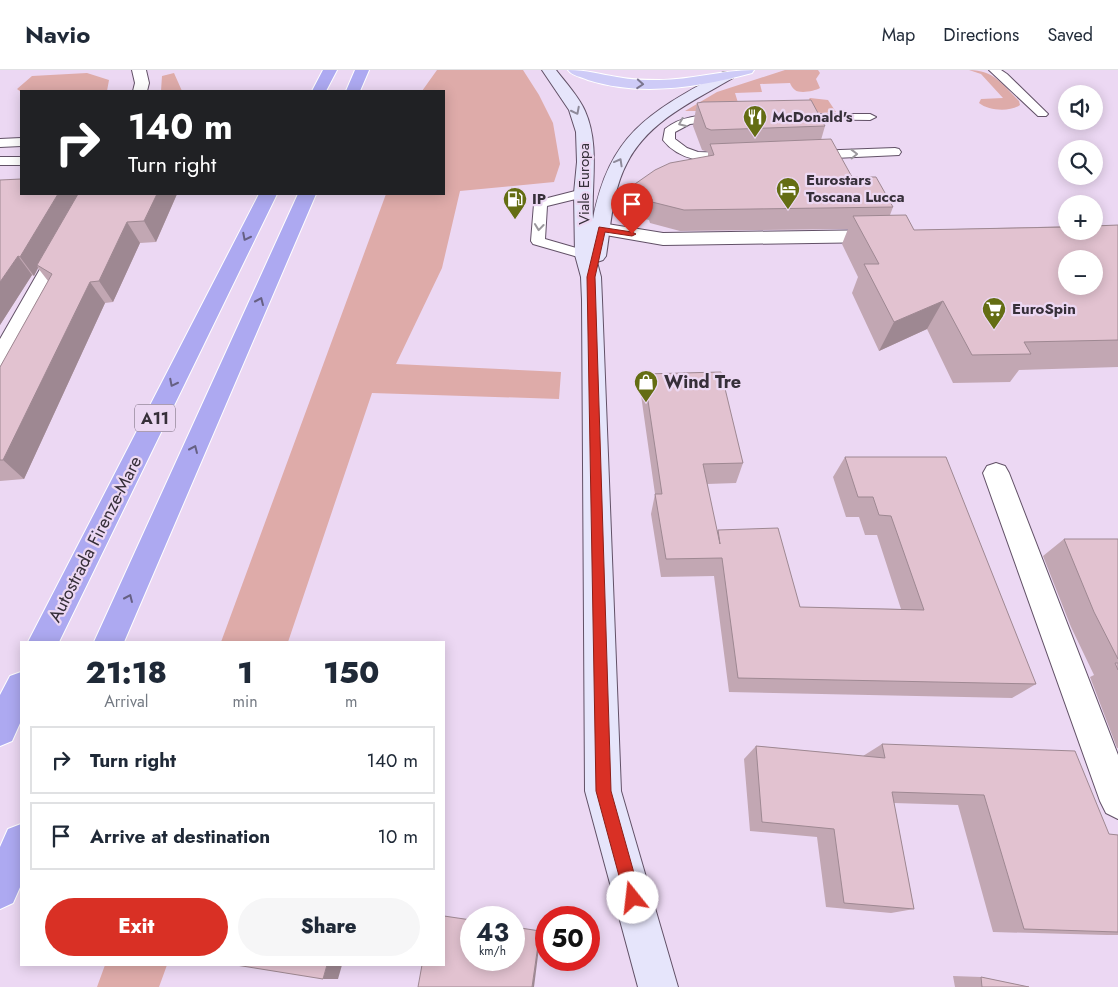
<!DOCTYPE html>
<html lang="en">
<head>
<meta charset="utf-8">
<style>
	:root { --surface:#fff; --page:#f6f6f7; --text:#1f2937; --muted:#747a83; --line:#e0e1e3; --accent:#d93025 }
	body { margin:0; font-family:Jost,sans-serif; background:var(--page); color:var(--text); height:100vh; display:flex; flex-direction:column; font-size:19px; white-space:nowrap }
	* { box-sizing:border-box; margin:0 }
	p { font-size:16px; color:var(--muted) }
	.icon { flex:none; width:28px; height:28px; fill:none; stroke:currentColor; stroke-width:2; stroke-linecap:round; stroke-linejoin:round }
	.map { position:relative; flex:1; overflow:hidden }
	.panel { position:absolute; left:20px; top:571px; width:425px; height:325px; display:flex; flex-direction:column; background:var(--surface); border-radius:0px; box-shadow:0 2px 12px #0003 }
	.panel>* { flex:none }
	.top-card { position:absolute; left:20px; top:20px; width:425px; height:105px; border-radius:0px; box-shadow:0 2px 12px #0003; background:#202124; color:#fff; overflow:hidden }
	.tools { position:absolute; left:1058px; top:15px; display:grid; gap:10px }
	.tools a { display:grid; place-items:center; width:45px; height:45px; border-radius:50%; background:var(--surface); box-shadow:0 2px 12px #0003; font-size:25px }
	.speed { position:absolute; left:460px; top:836px; display:flex; gap:10px; font-size:25px; font-weight:700; text-align:center }
	.speed>* { display:grid; place-content:center; width:65px; height:65px; border-radius:50%; background:var(--surface); box-shadow:0 2px 12px #0003; line-height:1 }
	.speed small { font-size:12px; font-weight:400 }
	.speed .limit { border:8px solid #d22; background:#fff; color:#111 }
	.pin { position:absolute; display:grid; place-items:center; width:42px; height:42px; color:#fff; margin:-51px -21px; border-radius:50% 50% 50% 0; rotate:-45deg; box-shadow:0 0 5px #0007 }
	.pin .icon { rotate:45deg }
	.me { position:absolute; width:55px; margin:-28px; rotate:344deg; stroke-linejoin:round; filter:drop-shadow(0 0 4px #0008) }
	.turn { display:flex; align-items:center; gap:18px; height:105px; padding:0 25px; font-size:22px }
	.turn .icon { width:65px; height:65px; stroke-width:2.5 }
	.turn b { display:block; font-size:35px; line-height:42px }
	.eta { display:flex; justify-content:space-evenly; align-items:center; height:85px; text-align:center }
	.eta b { font-size:30px; font-weight:800; line-height:35px }
	.primary-button { display:flex; gap:10px; margin-top:auto; padding:10px 25px }
	.primary-button a { flex:1; height:58px; border-radius:30px; background:var(--accent); color:#fff; font-size:20px; font-weight:800; line-height:58px; text-align:center }
	.primary-button a+a { background:var(--page); color:var(--text) }
	ul { padding:0; list-style:none }
	li { display:flex; align-items:center; gap:15px; height:68px; margin:0 10px 8px; padding:0 15px; border:2px solid var(--line); border-radius:0px }
	li div { flex:1 }
	li b { display:block; font-size:19px }
	li em { font-style:normal }
	header { display:flex; align-items:center; gap:30px; box-sizing:border-box; height:70px; padding:0 25px; background:var(--surface); border-bottom:1px solid var(--line) }
	header strong { font-size:24px }
	nav { display:flex; gap:28px; margin-inline-start:auto; font-size:18px }
	.map>svg:first-child { display:block }
</style>
</head>
<body>
<header>
<strong>Navio</strong>
<nav><a>Map</a><a>Directions</a><a>Saved</a></nav>
</header>
<div class="map">
<svg width="1118" height="917" viewBox="0 0 1118 917">
	<rect width="100%" height="100%" fill="#ecd8f3"/>
	<path fill="#deaba9" d="M437,0H523L539,25L553,53L560,94L554,112L460,121L442,198L396,294L561,302L559,329L372,323L288,572H221L386,124H444V21H422Z
		M785,0H818L820,3L816,9L820,18C815,21 800,24 795,20C792,18 791,15 790,13L760,14L762,22L735,23L739,36L716,41H685L717,22Z
		M969,0C994,0 1003,15 1019,31L1020,35C1010,42 989,41 979,33L981,29L1003,28L981,4Z
		M87,3L109,10L107,21L21,22L17,19L32,6Z
		M174,3L182,21H193H161L162,6Z
		M810,28L828,30L836,42L821,43L803,39L813,37L809,29Z
		M105,895H167L159,917H97Z"/>
	<g fill="none" stroke-linecap="round" stroke-linejoin="round">
		<g stroke="#625167" stroke-width="2">
			<path id="lane" d="M989,0H1001L1007,4L1046,42L1048,44L1046,46H1038Z
				M794,44H870L876,47L870,50L790,49L788,47L790,45Z
				M720,45L726,48L724,50L690,54L675,62V69L687,78L698,82L729,83L733,84L735,87L733,90C710,95 678,90 663,70L665,59C681,46 700,45 720,45Z
				M21,68V76L0,77V69Z
				M895,78L899,79L901,82L899,85L813,89L807,85L813,81Z
				M0,87H21V95H0Z
				M583,119L588,120L590,123L588,126L547,136L545,169L590,182L592,185L590,188L585,189L533,174L531,171L534,134L536,131Z"/>
		</g>
		<g stroke="#625167" stroke-width="2">
			<path id="street" d="M132,0H146L149,13L147,21H133L135,13Z
				M83,124H101L11,289L8,294L0,297V269Z
				M601,153L663,163L881,160L888,162L891,166L888,170L881,172L663,175L594,163L592,159L594,155Z
				M996,393L1005,396L1009,403L1118,685V749L1106,743L1100,731L983,403L987,396Z"/>
		</g>
		<g stroke="#625167" stroke-width="2">
			<path id="secondary" d="M542,0H556C566,13 579,27 585,41C600,75 591,113 593,149C610,62 651,42 723,2H733L735,5L733,8C695,30 648,51 627,93C612,121 611,155 606,186L603,190L597,192L601,207L602,230L621,721L678,917H638L585,721L582,230L581,207L575,185L574,123L577,92L576,62L569,40Z"/>
		</g>
		<g stroke="#fff" stroke-width="2">
			<path id="primary" d="M568,0C588,0 598,4 617,7C631,10 645,10 659,10C691,10 722,0 754,0L752,3C699,17 642,27 588,10C582,7 572,6 568,0Z"/>
		</g>
		<g stroke="#fff" stroke-width="2">
			<path id="highway" d="M323,0H337L326,21H312Z
				M355,0H369L360,21H346Z
				M259,124H277L59,572H28Z
				M298,124H316L124,572H94Z
				M21,602V651L12,671L0,676V625L10,606Z
				M21,754V815L13,833L0,839V777L8,759Z"/>
		</g>
		<use href="#lane" fill="#fff" fill-rule="evenodd"/>
		<use href="#street" fill="#fff" fill-rule="evenodd"/>
		<use href="#secondary" fill="#e6e5fb" fill-rule="evenodd"/>
		<use href="#primary" fill="#cecbf7" fill-rule="evenodd"/>
		<use href="#highway" fill="#ada9f1" fill-rule="evenodd"/>
	</g>
	<path fill="#c2a7b3" d="M697,33L825,56L821,70L852,107L893,137L890,145L914,160L1118,155V297L1019,300L1010,312L953,313L927,259L879,281L852,223L858,207L842,174L848,159L680,161L650,153L649,150L620,143L622,123L708,86V82L702,80L693,56Z
		M0,110L21,124H177L156,172L140,173L113,232L105,233L24,409L0,411V297L48,211L38,198L34,206L32,205L0,255Z
		M644,304L743,393L736,413L707,414L717,462L718,460L800,537L901,539L877,465H865L859,447H846L833,407L845,387L1036,614L1012,628L729,622L714,506L661,507L651,444L655,424L641,325Z
		M1064,469H1118V678H1117L1090,607L1094,605L1071,557L1043,486Z
		M882,674L1109,764L1118,765V865H1107L993,862L958,735L894,733L914,839L891,843L826,837L817,767L750,761L744,689L756,676L863,686Z
		M953,906L981,907L1029,917H955Z"/>
	<path fill="#9e8892" d="M58,124H78L37,195L38,198L34,206L20,187Z
		M157,124H177L156,172L144,151Z
		M127,152L140,173L113,232L99,211Z
		M18,186L32,205L0,255V212Z
		M90,212L105,233L24,409L3,390Z
		M943,231L927,259L879,281L894,252Z
		M540,861L541,862L534,917H532Z
		M327,895H342L338,909H323Z"/>
	<path fill="#e2c2d0" stroke="#9e8892" fill-rule="evenodd" d="M811,30L825,56L711,60L706,58L697,33L703,32Z
		M831,69L852,107H876L893,137L684,140L652,132V129L622,123L655,100L670,93L714,85L710,74Z
		M21,109V124H58L20,187L18,186L0,212V110Z
		M78,124H157L144,151L127,152L99,211L90,212L3,390H0V297L52,204L37,195Z
		M906,145L914,160L1066,157V161H1094V156L1118,155V270L1024,272L1031,284L972,285L943,231L894,252L864,194H879L853,146ZM1066,189H1094V216H1066Z
		M721,302L743,393L703,394L720,474L718,460L778,458L800,537L924,540L891,446L879,445L873,427H858L845,387H946L1036,614L738,608L722,488L666,489L655,424H662L644,304Z
		M1064,469H1118V589L1094,542Z
		M1115,593H1118V600Z
		M882,674L1075,681L1109,764L1118,765V862L1024,859L984,725L892,722L914,839L844,833L834,759L762,752L756,676L885,688Z
		M444,846L471,850V890H514V857L540,861L532,917H418L422,895H444Z
		M236,895H327L323,909Z
		M981,907L1029,917H982Z"/>
	<defs><path id="oneway-chevron" d="M-2-3.5L2.5 0L-2 3.5" fill="none" stroke-width="1.6" stroke-linecap="round" stroke-linejoin="round" transform="scale(1.25)"/></defs>
	<use stroke="#7a758e" href="#oneway-chevron" transform="translate(640 14) rotate(4)"/>
	<g stroke="#8e8a9a">
		<use href="#oneway-chevron" transform="translate(576 41) rotate(63)"/>
		<use href="#oneway-chevron" transform="translate(619 92) rotate(-61)"/>
	</g>
	<g stroke="#9a979c">
		<use href="#oneway-chevron" transform="translate(682 53) rotate(157)"/>
		<use href="#oneway-chevron" transform="translate(854 84) rotate(-1)"/>
		<use href="#oneway-chevron" transform="translate(539 157) rotate(96)"/>
	</g>
	<g stroke="#666083">
		<use href="#oneway-chevron" transform="translate(246 167) rotate(117)"/>
		<use href="#oneway-chevron" transform="translate(260 231) rotate(-66)"/>
		<use href="#oneway-chevron" transform="translate(173 313) rotate(117)"/>
		<use href="#oneway-chevron" transform="translate(194 379) rotate(-66)"/>
		<use href="#oneway-chevron" transform="translate(129 528) rotate(-66)"/>
	</g>
	<path fill="#d93025" stroke="#8d1f18" d="M599,157L632,162L636,164L632,166L605,162L595,207L611,721L641,828L639,833L633,836L627,833L625,828L596,721L587,207Z"/>
	<defs>
		<g id="restaurant-pin" transform="scale(1.25)"><path d="M0 17L-7.5 6A9.5 9.5 0 1 1 7.5 6Z" fill="#646d13" stroke="#ecd8f3"/><path d="M-5-6h1v4h1v-4h1v4h1v-4h1v5L-1.5 .5V6h-2V.5L-5-1ZM5-6V6H3V1.5H1.5Q1.5-4 5-6Z" fill="#fff"/></g>
		<g id="hotel-pin" transform="scale(1.25)"><path d="M0 17L-7.5 6A9.5 9.5 0 1 1 7.5 6Z" fill="#646d13" stroke="#ecd8f3"/><path d="M-6-4.5h1.5V1H6V5H4.5V3h-9V5H-6ZM-4 0a1.8 1.8 0 1 1 3.6 0ZM.5 0V-2.5h3Q6-2.5 6 0Z" fill="#fff"/></g>
		<g id="fuel-pin" transform="scale(1.25)"><path d="M0 17L-7.5 6A9.5 9.5 0 1 1 7.5 6Z" fill="#646d13" stroke="#ecd8f3"/><path d="M-5.5-6h7V0h2V4h1.3V-2.5L3-4.5l.8-.8L6-3V5H2.5V1h-1V6h-7ZM-4.2-4.7v3.2H.2V-4.7Z" fill="#fff"/></g>
		<g id="supermarket-pin" transform="scale(1.25)"><path d="M0 17L-7.5 6A9.5 9.5 0 1 1 7.5 6Z" fill="#646d13" stroke="#ecd8f3"/><path d="M-6-5.5h2.5l.6 2H6L4.5 2H-2.5L-4.4-4H-6ZM-1.5 3.2a1.3 1.3 0 1 0 .1 0ZM3 3.2a1.3 1.3 0 1 0 .1 0Z" fill="#fff"/></g>
		<g id="shop-pin" transform="scale(1.25)"><path d="M0 17L-7.5 6A9.5 9.5 0 1 1 7.5 6Z" fill="#646d13" stroke="#ecd8f3"/><path d="M-5-2.5h2.3a2.7 3.5 0 0 1 5.4 0H5L5.5 6h-11ZM-1.5-2.5h3a1.5 2.3 0 0 0-3 0Z" fill="#fff"/></g>
	</defs>
	<g fill-rule="evenodd">
		<use href="#restaurant-pin" x="755" y="47"/>
		<use href="#hotel-pin" x="788" y="119"/>
		<use href="#fuel-pin" x="515" y="129"/>
		<use href="#supermarket-pin" x="994" y="239"/>
		<use href="#shop-pin" x="646" y="312"/>
	</g>
	<g text-anchor="middle" dominant-baseline="central" stroke-width="4.5" stroke-linejoin="round" paint-order="stroke">
		<g font-size="15" font-weight="bold" fill="#362f39" stroke="#ecd8f3" text-anchor="start">
			<text x="772" y="47">McDonald's</text>
			<text x="806" y="110">Eurostars<tspan x="806" dy="17">Toscana Lucca</tspan></text>
			<text x="532" y="129">IP</text>
			<text x="1012" y="239">EuroSpin</text>
		</g>
		<g font-size="15" fill="#362f39" stroke="#ecd8f3">
			<text transform="translate(584 114) rotate(-90)">Viale Europa</text>
		</g>
		<rect fill="#ecd8f3" stroke="#6d6271" stroke-width="1" x="135" y="334.5" width="40" height="27" rx="4"/>
		<g font-size="16" font-weight="bold" fill="#362f39">
			<text x="155" y="348">A11</text>
		</g>
		<g font-size="18" font-weight="bold" fill="#362f39" stroke="#ecd8f3" text-anchor="start">
			<text x="664" y="312">Wind Tre</text>
		</g>
		<g font-size="18" fill="#362f39" stroke="#ecd8f3">
			<text transform="translate(95 469) rotate(-63)">Autostrada Firenze-Mare</text>
		</g>
	</g>
</svg>
<div class="tools">
<a><svg class="icon" aria-label="sound" viewBox="0 0 24 24"><path d="M4 9h4l5-4v14l-5-4H4zM17 9q2 3 0 6"/></svg></a>
<a><svg class="icon" aria-label="search" viewBox="0 0 24 24"><circle cx="10" cy="10" r="6"/><path d="M15 15l6 6"/></svg></a>
<a>+</a>
<a>−</a>
</div>
<div class="speed"><div>43<small>km/h</small></div><div class="limit">50</div></div>
<div class="pin" style="left:632px;top:164px;background:#d93025"><svg class="icon" aria-label="arrive" viewBox="0 0 24 24"><path d="M6 21V4h12l-3 4 3 4H6"/></svg></div>
<svg class="me" style="left:633px;top:828px" viewBox="-20 -20 40 40"><circle r="19" fill="#fff"/><path d="M0-13L10 11 0 6-10 11z" fill="#d93025"/></svg>
<div class="top-card">
<div class="turn"><svg class="icon" aria-label="right" viewBox="0 0 24 24"><path d="M7 20v-9h11M14 6l5 5-5 5"/></svg><div><b>140 m</b>Turn right</div></div>
</div>
<section class="panel">
<div class="eta">
<div><b>21:18</b><p>Arrival</p></div>
<div><b>1</b><p>min</p></div>
<div><b>150</b><p>m</p></div>
</div>
<ul>
<li><svg class="icon" aria-label="right" viewBox="0 0 24 24"><path d="M7 20v-9h11M14 6l5 5-5 5"/></svg><div><b>Turn right</b></div><em>140 m</em></li>
<li><svg class="icon" aria-label="arrive" viewBox="0 0 24 24"><path d="M6 21V4h12l-3 4 3 4H6"/></svg><div><b>Arrive at destination</b></div><em>10 m</em></li>
</ul>
<div class="primary-button"><a>Exit</a><a>Share</a></div>
</section>
</div>
</body>
</html>
